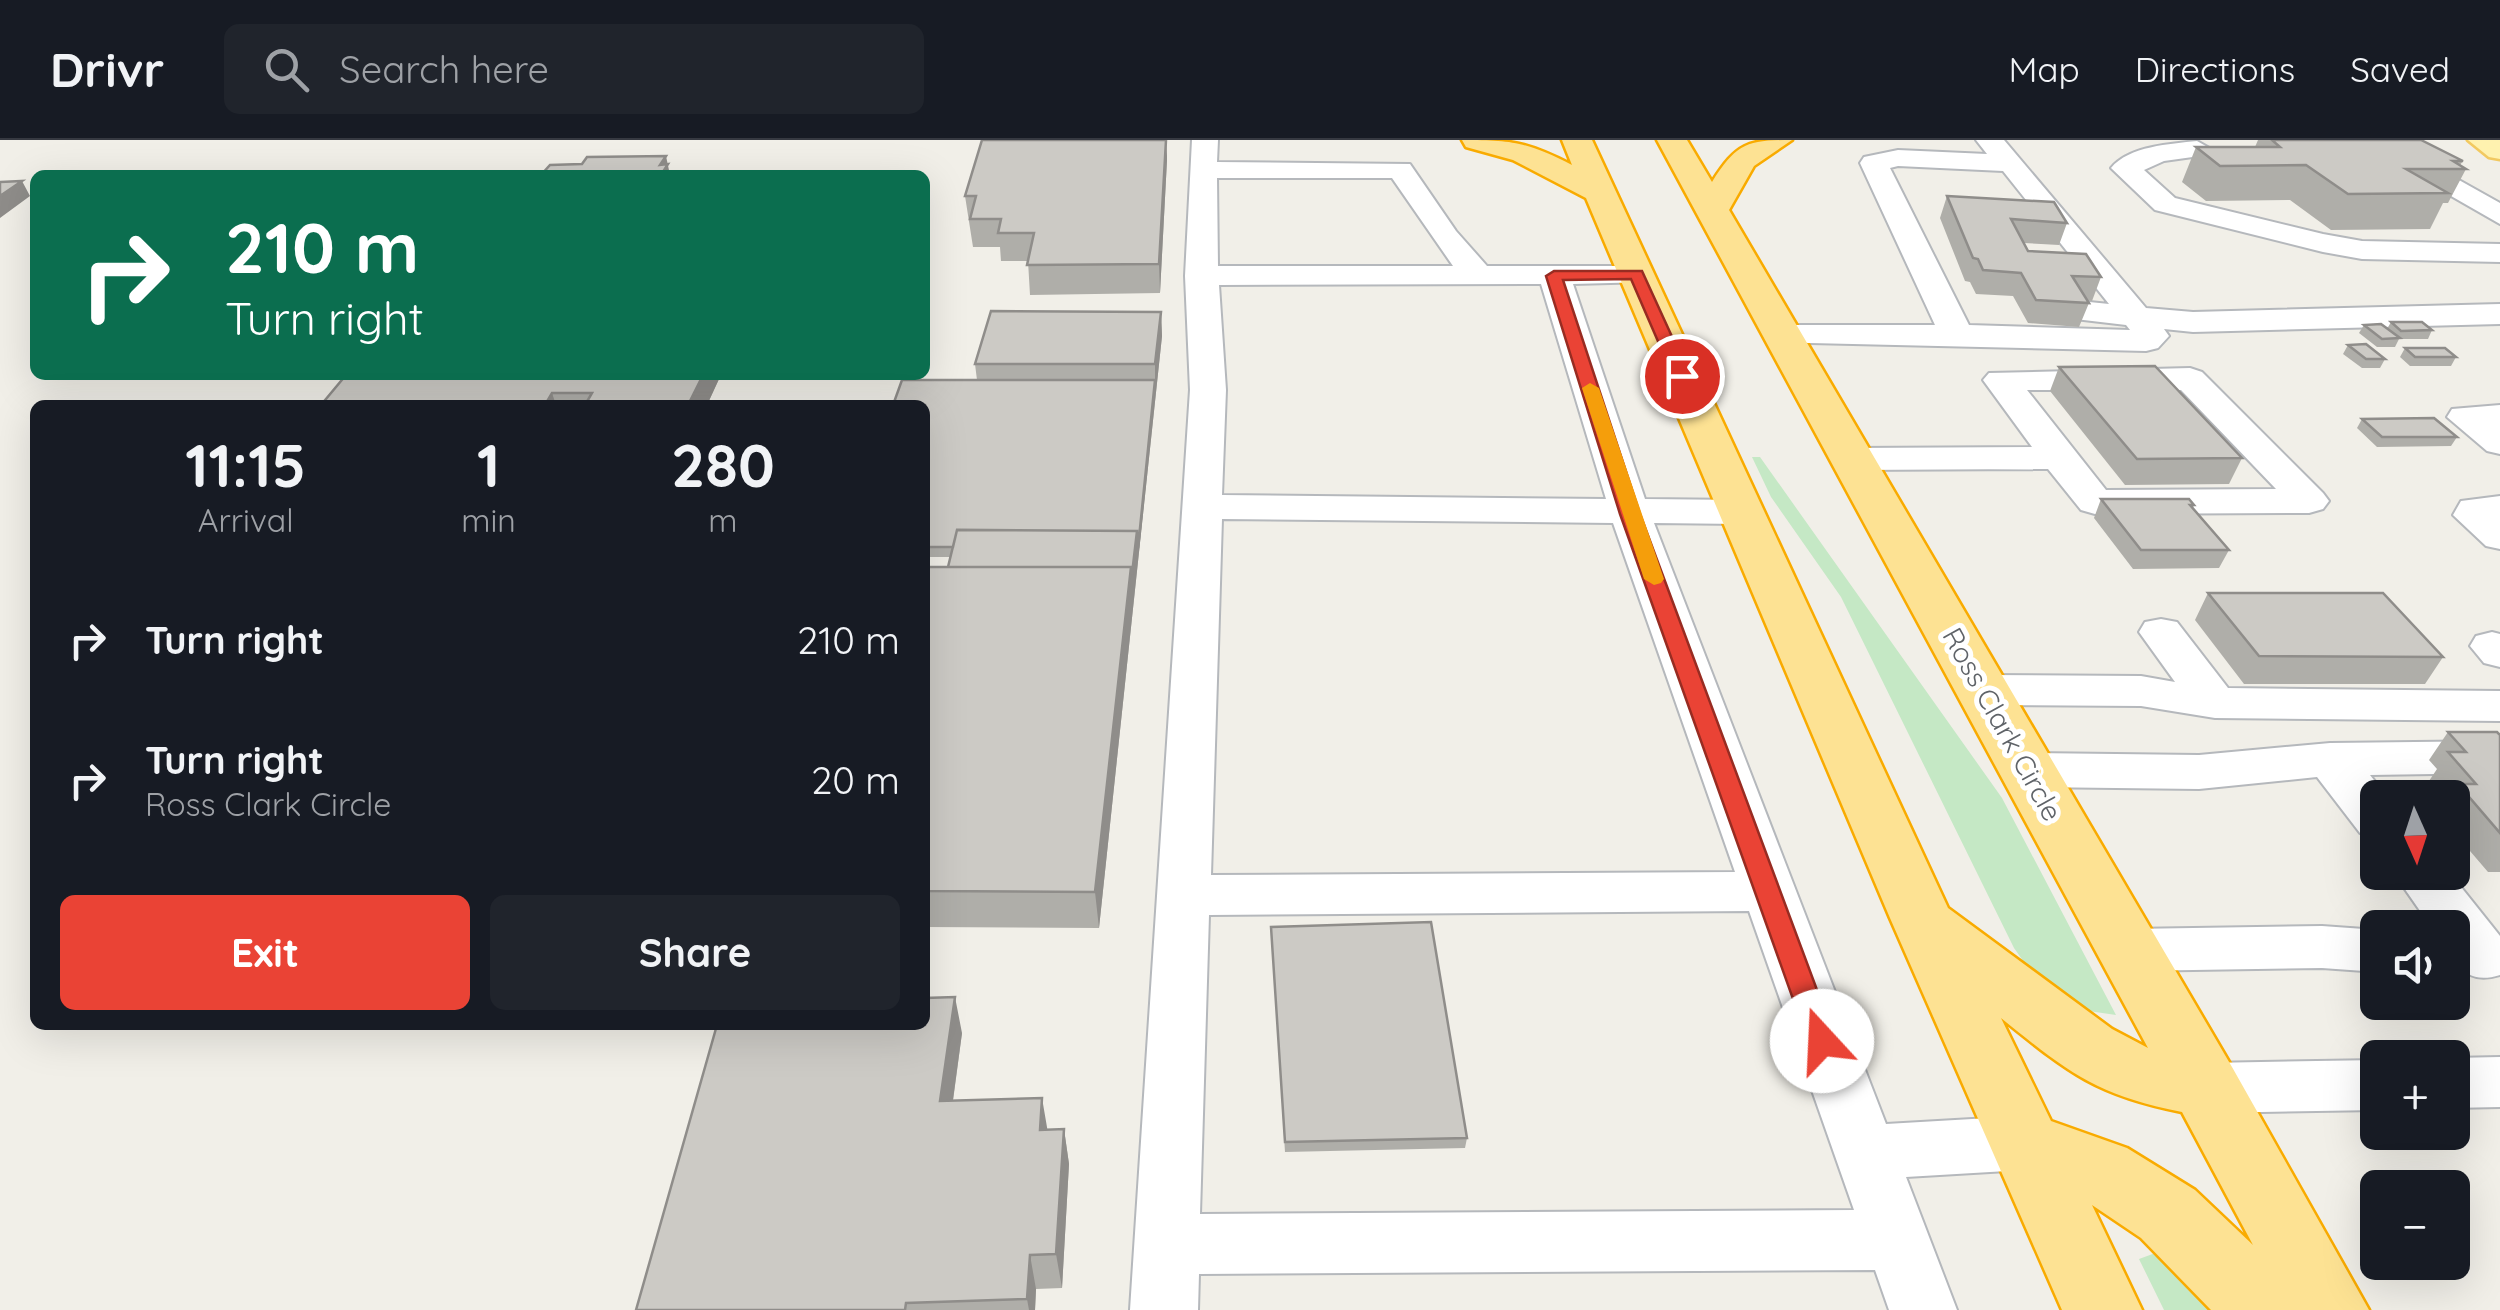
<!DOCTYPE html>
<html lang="en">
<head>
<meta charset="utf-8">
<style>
	:root { --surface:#171b24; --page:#20242c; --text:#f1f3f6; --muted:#9ea1a6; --line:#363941; --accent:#ea4335 }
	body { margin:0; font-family:Quicksand,sans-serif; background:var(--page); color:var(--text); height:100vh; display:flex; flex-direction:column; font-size:38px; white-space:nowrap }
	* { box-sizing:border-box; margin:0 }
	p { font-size:32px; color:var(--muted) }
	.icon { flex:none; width:55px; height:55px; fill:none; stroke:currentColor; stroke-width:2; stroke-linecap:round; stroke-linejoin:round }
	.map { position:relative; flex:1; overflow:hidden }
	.details { position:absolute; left:30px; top:260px; width:900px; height:630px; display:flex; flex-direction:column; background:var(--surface); border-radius:15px; box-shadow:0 10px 40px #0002 }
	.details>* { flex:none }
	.hud { position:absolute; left:30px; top:30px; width:900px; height:210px; border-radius:15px; box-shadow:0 10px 40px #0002; background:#0b6e4f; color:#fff; overflow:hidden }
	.needle { width:65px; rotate:177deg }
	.buttons { position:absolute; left:2360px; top:640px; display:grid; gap:20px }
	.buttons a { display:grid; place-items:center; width:110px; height:110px; border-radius:15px; background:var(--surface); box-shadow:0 10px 40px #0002; font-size:50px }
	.pin { position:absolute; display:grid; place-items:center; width:85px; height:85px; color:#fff; margin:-42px; border:5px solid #fff; border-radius:50%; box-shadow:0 2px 10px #0007 }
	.me { position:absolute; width:110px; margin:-55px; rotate:340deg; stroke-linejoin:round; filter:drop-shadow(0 0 8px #0008) }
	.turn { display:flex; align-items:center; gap:35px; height:210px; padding:0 30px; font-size:45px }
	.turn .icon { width:130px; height:130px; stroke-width:2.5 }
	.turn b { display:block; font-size:70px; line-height:85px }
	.eta { display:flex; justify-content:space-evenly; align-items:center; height:170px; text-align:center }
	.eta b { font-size:60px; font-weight:800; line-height:70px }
	.button { display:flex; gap:20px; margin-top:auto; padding:20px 30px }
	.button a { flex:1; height:115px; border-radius:15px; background:var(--accent); color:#fff; font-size:40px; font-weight:800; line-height:115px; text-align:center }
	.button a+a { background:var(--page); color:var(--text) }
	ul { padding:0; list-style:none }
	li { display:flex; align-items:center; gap:30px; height:140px; padding:0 30px }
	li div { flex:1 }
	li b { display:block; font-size:38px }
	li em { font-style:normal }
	header { display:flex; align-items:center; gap:60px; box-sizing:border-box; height:140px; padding:0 50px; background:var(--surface); border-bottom:2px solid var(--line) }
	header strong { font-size:48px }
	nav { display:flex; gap:55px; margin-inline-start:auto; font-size:35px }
	.search { width:700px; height:90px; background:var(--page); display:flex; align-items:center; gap:25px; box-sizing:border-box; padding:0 35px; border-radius:15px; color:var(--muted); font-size:38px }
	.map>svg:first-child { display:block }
</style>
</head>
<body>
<header>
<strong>Drivr</strong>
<div class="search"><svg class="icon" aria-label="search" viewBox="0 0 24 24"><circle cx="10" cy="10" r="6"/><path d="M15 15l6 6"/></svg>Search here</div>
<nav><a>Map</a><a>Directions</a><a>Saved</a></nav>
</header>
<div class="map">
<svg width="2500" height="1170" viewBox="0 0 2500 1170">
	<rect width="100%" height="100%" fill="#f1efe8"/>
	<path fill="#c5e8c5" d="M1752,317H1760L2002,658L2116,875L2068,868L2031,832L2014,808L1841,457L1771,357Z
		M2169,1108L2225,1170H2164L2139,1119Z"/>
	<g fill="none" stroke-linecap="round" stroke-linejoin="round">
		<g stroke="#b5b8bc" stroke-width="4">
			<path id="minor" d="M1192,0H1218L1217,22L1410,24L1456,91L1487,126H1637L1648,128L1653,135L1648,142L1573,144L1645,359L1741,360L1755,364L1761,372L1755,380L1741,384L1654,383L1886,984L2024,976L2046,984L2055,1003L2046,1022L2024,1030L1906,1037L1957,1170H1889L1875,1130L1199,1134L1198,1170H1130L1190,250L1185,136ZM1217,38H1392L1453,126H1218ZM1541,144L1606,359L1222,355L1226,250L1219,145ZM1222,379L1613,383L1735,732L1211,735ZM1749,771L1854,1070L1200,1074L1209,775Z
				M1976,0H2004L2146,168L2193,172L2500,164V184L2193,192L2164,189L2169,196L2158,208L2146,211L1771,202L1766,195L1771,188L1783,185H1935L1860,23L1864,17L1898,10L1987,14ZM1898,26L2003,31L2109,164L2070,160L2058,163L2054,170L2058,177L2126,185L2130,190L1969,185L1890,28Z
				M2197,1L2211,9L2207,15L2164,21L2144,30L2175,58L2323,94L2362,101L2500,104V122L2362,119L2323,112L2155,70L2111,28C2129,6 2170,4 2197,1Z
				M2400,7L2500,63V84L2390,21L2386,15L2390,9Z
				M2190,228L2202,232L2323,353L2329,361L2323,369L2309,373L2095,374L2081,370L2048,329L1853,330L1840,327L1834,319L1840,311L1853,308L2032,307L1983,240L1989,233ZM2027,250H2181L2276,349L2106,350Z
				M2500,265V314L2487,311L2447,277L2452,269Z
				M2500,356V409L2486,406L2453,375L2461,361Z
				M2161,479L2177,482L2228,548L2500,551V581L2215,578L2141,566L1984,565L1968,560L1961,550L1968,540L1984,535L2141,536L2175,542L2139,492L2145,482Z
				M2492,492L2500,494V527L2484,523L2470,506L2476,496Z
				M2500,601V633L2370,635L2388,658H2378V698L2360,693L2317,637L2199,649L2029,647L2012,642L2004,630L2012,618L2029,613L2199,615L2330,603Z
				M2393,732H2449L2500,796V835C2462,847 2452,819 2452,788H2432Z
				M2322,786L2378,790V832L2322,828L2130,831L2110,825L2102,810L2110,795L2130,789Z
				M2500,917V967L2452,968V918Z
				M2378,920V970L2207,973L2186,966L2177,948L2186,930L2207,923Z"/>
		</g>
		<g stroke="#f2c960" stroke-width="5">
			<path id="major" d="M2468,0H2500V19L2489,17Z"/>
		</g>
		<g stroke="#f9ab00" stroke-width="5">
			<path id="highway" d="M1462,0C1512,0 1527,2 1572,25L1562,0H1592L1948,768L2112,889L2148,908L1657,0H1687L1712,42C1737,3 1747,0 1792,0L1754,26L1729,70L2232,927L2369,1170H2211L2141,1098L2092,1065L2142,1170H2062L1890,778L1586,58L1513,20L1466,7ZM2001,878C2068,932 2095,955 2182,972L2253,1105L2195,1050L2127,1008L2051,981Z"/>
		</g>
		<use href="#minor" fill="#fff" fill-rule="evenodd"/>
		<use href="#major" fill="#fff2af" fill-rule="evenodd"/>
		<use href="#highway" fill="#fde293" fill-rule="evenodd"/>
	</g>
	<path fill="#afaea9" d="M2258,0H2421L2463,21L2460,25L2466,29L2448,63H2443L2430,89L2331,90L2290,60L2206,61L2182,42L2196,7H2255Z
		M1167,20L1160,153L1030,155L1028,121H1001L1000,107H973L965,56Z
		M1947,56L2067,83L2059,105L2024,103L2028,111L2101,137L2092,161L2087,160L2089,163L2079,187L2028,183L2013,156L1976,154L1970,142L1965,141L1940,78Z
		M1161,172L1162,196L1099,788L925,787V427H948L950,417H925V265L977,240L975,224Z
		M2391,182L2432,190L2428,199H2399L2395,207H2377L2359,193L2364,185L2387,189Z
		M2348,205L2385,219L2380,228H2362L2343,214Z
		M2405,208L2456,217L2451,226H2410L2400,217Z
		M2059,227L2242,318L2229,344L2125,345L2050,251Z
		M346,235H718L719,239L707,265H321Z
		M2362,279L2457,297L2451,306L2377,307L2357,288Z
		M2101,359L2194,365L2193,368L2229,410L2219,428L2133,429L2094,378Z
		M2208,453L2443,517L2425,544H2244L2195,480Z
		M2448,592L2500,595V732H2488L2452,690V658H2443L2429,641L2437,629L2429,620Z
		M1271,787L1467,998L1465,1008L1285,1012Z
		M962,893L953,961L1047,990L1064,989L1069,1024L1062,1148L1036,1149L1035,1170H636Z"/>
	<path fill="#8f8d8a" d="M1167,0V20L1160,153L1159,124Z
		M666,16L670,35H661L660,25Z
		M22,41L30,56L0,78V56Z
		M1161,172L1162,196L1099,788L1095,752L1131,427L1155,240V224Z
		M703,235H718L719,239L707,265H688Z
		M552,253L556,265H545Z
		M955,857L962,893L948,996L940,961Z
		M1042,958L1048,993L1040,990Z
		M1064,989L1069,1024L1062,1148L1056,1114Z
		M1030,1115L1036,1149L1035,1170H1029L1027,1159Z"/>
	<path fill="#cccac5" stroke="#8f8d8a" stroke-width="2.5" d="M982,0H1166L1159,124L1027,125L1034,93H998L1001,79H970L976,56H965Z
		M2272,0H2421L2463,21H2453L2466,29H2406L2448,53L2348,54L2306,25L2220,26L2196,7H2280Z
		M666,16L660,25L668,24L661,35H541L550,25L582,24L587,17Z
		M22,41L0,56V42Z
		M1947,56L2054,62L2067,83L2011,79L2028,111L2086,114L2101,137L2072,136L2089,163L2036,160L2021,133L1983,130L1978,119L1973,118Z
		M991,171L1161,172L1155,224H975Z
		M2391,182H2422L2432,190L2401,191Z
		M2381,184L2400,198L2382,199L2364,185Z
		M2366,204L2385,219H2366L2348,205Z
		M2405,208H2445L2456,217H2415Z
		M2155,226L2242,318L2137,319L2059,227Z
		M346,235H703L688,265H585L592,253H552L545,265H321Z
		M902,240H1155L1138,408L1137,391L957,390L953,407H925V265H893Z
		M2434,278L2457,297H2382L2362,279Z
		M2101,359H2189L2194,365H2190L2229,410H2141Z
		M957,390L1137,391L1132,434L1131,427H948Z
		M925,427H1131L1095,752L925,751Z
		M2208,453H2383L2443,517L2259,516Z
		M2448,592H2497L2500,595V693L2458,644H2476L2448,612H2466Z
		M1431,782L1467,998L1285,1002L1271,787Z
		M955,857L940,961L1042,958L1040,990L1064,989L1056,1114L1030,1115L1027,1159L906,1163L905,1170H636L717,885H925V858Z"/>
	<path fill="#ea4335" stroke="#982c22" stroke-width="2.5" d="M1642,131L1690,236L1688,240L1673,236L1631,139L1563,140L1640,374L1836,901L1832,909L1822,912L1812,909L1808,901L1620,374L1546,136L1554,131Z"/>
	<path fill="#f59e0b" d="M1590,243L1599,248L1664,439L1661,443L1654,445L1644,439L1582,248Z"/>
	<g text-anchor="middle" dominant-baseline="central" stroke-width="10" stroke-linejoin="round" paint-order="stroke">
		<g font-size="28" fill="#5f6368" stroke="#fff">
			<text transform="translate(2003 584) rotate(61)">Ross Clark Circle</text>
		</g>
	</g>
</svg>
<div class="buttons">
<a><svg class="needle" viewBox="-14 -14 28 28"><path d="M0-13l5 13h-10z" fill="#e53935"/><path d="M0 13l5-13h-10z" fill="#9ea1a6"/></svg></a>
<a><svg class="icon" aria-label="sound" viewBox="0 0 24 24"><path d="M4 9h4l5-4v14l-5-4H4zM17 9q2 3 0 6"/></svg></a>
<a>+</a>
<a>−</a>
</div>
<div class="pin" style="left:1682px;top:236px;background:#d93025"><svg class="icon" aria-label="arrive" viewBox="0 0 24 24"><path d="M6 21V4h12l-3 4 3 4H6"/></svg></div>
<svg class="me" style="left:1822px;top:901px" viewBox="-20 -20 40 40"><circle r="19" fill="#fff"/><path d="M0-13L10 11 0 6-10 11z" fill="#ea4335"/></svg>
<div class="hud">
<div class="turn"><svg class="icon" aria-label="right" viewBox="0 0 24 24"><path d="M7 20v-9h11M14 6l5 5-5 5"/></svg><div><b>210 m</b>Turn right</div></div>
</div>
<section class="details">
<div class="eta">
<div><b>11:15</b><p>Arrival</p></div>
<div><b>1</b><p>min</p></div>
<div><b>280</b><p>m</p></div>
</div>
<ul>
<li><svg class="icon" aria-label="right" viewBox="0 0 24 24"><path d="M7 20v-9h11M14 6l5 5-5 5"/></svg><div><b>Turn right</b></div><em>210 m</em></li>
<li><svg class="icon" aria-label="right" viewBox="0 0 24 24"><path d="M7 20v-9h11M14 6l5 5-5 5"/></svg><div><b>Turn right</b><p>Ross Clark Circle</p></div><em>20 m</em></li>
</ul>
<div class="button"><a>Exit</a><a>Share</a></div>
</section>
</div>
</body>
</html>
